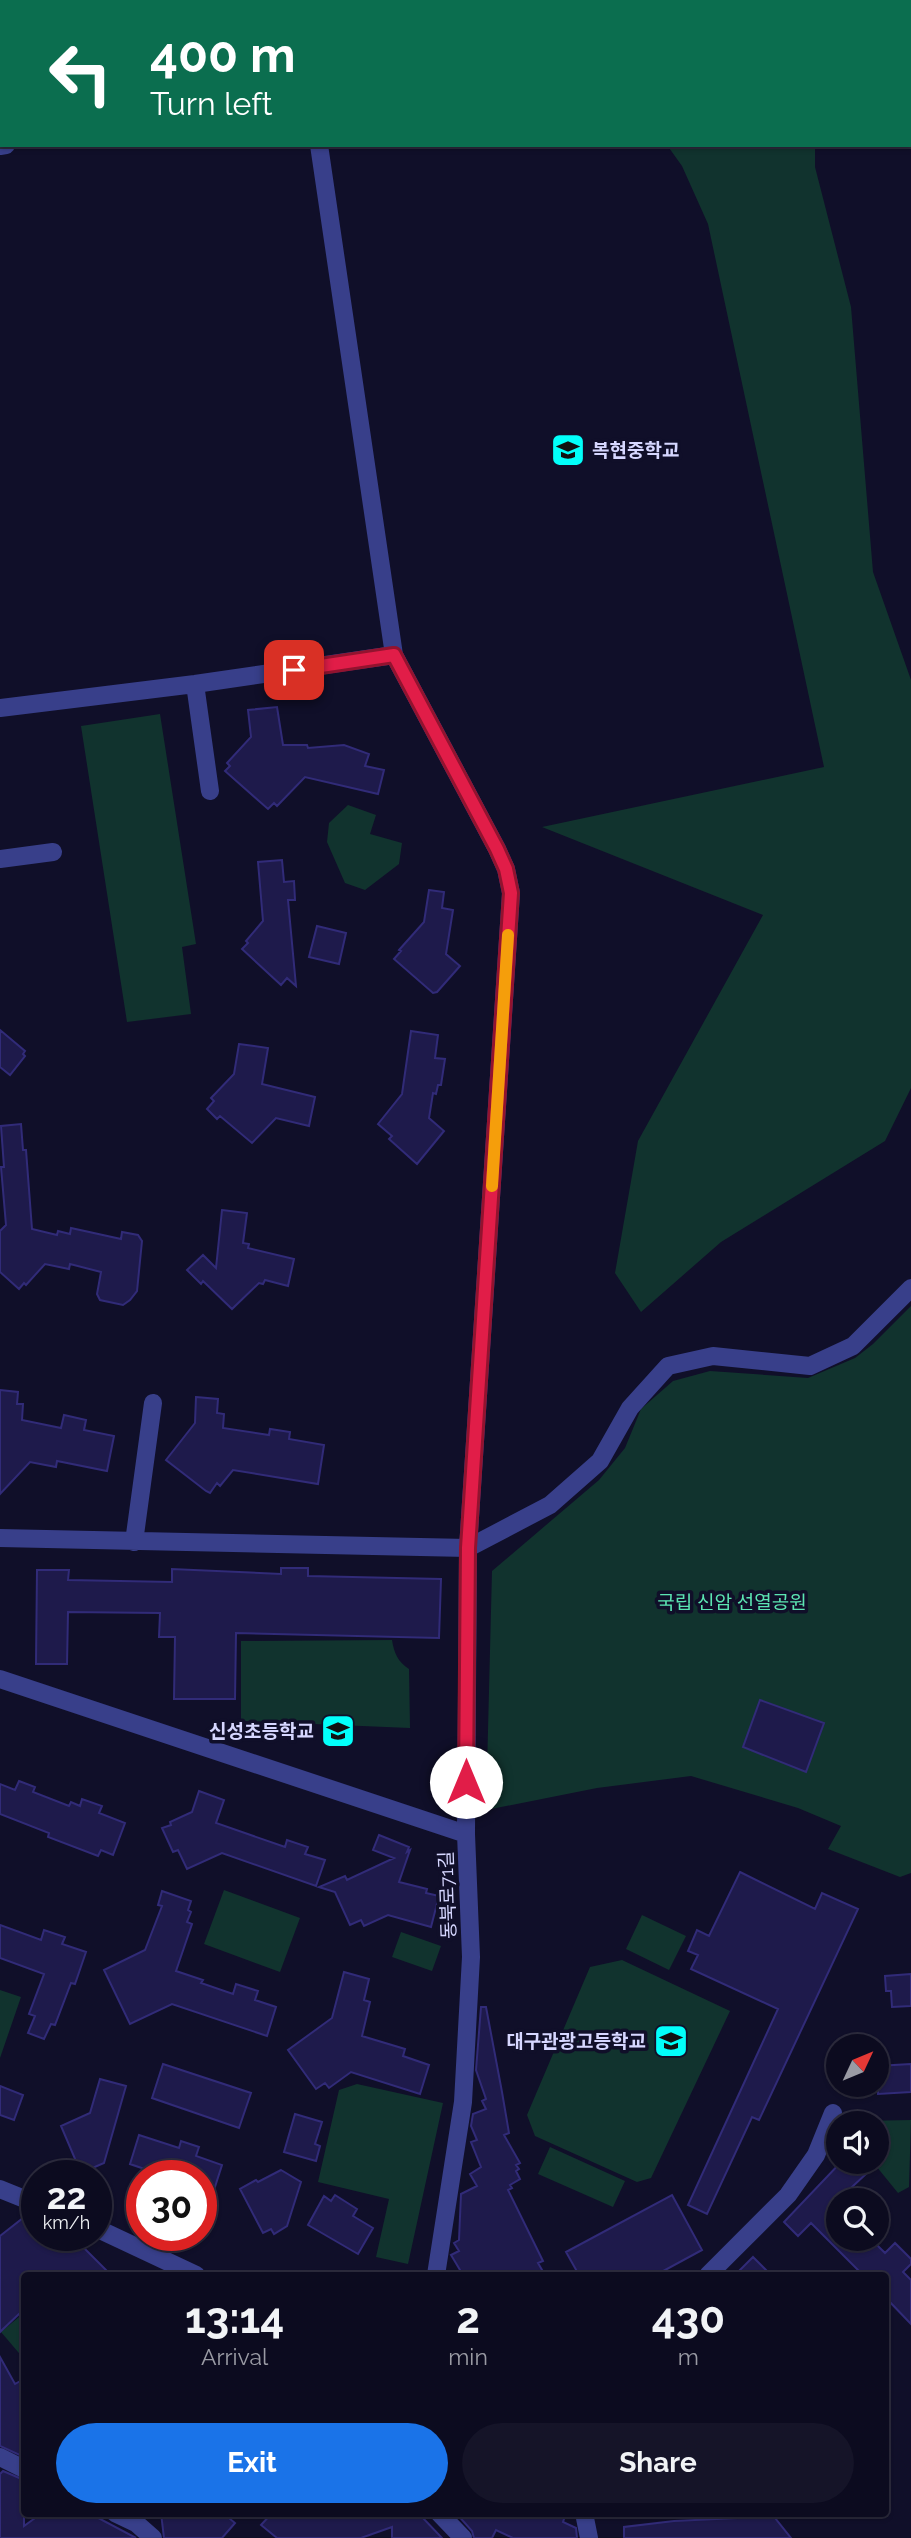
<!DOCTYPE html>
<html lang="en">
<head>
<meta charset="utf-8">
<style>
	:root { --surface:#0c0b1f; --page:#151428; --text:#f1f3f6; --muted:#9a9ba4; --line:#2c2b3d; --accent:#1a73e8 }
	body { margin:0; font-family:Raleway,"Noto Sans KR",sans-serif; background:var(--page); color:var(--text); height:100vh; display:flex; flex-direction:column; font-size:26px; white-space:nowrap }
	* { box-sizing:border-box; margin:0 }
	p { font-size:23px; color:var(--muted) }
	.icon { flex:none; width:38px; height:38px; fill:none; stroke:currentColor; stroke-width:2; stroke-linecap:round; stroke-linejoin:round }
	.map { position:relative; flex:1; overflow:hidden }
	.panel { position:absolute; left:21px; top:2272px; width:868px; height:245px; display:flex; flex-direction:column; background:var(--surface); border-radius:7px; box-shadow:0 2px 5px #0004,0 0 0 2px var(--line) }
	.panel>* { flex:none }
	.hud { position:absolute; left:0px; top:0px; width:912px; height:147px; box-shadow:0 2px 5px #0004,0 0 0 2px var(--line); background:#0b6e4f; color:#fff; overflow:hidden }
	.needle { width:46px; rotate:46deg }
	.fabs { position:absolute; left:826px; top:2034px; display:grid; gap:14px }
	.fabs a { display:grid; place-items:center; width:63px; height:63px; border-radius:50%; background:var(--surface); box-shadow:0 2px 5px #0004,0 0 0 2px var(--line); font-size:35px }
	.speed { position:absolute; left:21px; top:2160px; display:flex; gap:14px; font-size:35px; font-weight:700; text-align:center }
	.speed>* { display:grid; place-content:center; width:91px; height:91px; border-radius:50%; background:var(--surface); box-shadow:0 2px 5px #0004,0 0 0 2px var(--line); line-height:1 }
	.speed small { font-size:18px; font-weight:400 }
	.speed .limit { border:10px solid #d22; background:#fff; color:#111 }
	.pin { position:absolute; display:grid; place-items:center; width:60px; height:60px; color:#fff; margin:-30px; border-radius:14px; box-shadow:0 4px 10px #0006 }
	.me { position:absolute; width:77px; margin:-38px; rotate:0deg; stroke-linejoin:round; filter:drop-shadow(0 0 5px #0008) }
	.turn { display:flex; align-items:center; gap:24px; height:147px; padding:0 35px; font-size:32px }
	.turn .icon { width:91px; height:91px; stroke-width:2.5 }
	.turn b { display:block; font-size:49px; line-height:60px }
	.eta { display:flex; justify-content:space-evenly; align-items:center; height:119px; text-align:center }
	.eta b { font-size:42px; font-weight:700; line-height:49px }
	.cta { display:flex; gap:14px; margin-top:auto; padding:14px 35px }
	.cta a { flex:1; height:80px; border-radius:42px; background:var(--accent); color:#fff; font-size:28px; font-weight:700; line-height:80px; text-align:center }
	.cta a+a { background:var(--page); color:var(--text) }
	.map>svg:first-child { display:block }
</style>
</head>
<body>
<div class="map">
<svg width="911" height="2538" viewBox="0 0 911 2538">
	<rect width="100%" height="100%" fill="#100f29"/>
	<path fill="#11332e" d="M439,0H713L716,2H439Z
		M667,145H815V167L851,307L873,572L911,680V1088L885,1141L721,1242L641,1312L615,1273L638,1141L763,915L542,827L824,767L708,224L682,166Z
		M160,714L196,944L182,947L191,1014L127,1022L81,726Z
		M348,805L376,815L370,834L402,843L399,864L365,890L345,883L327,842L329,823Z
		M911,1306V1873L900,1877L828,1849L841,1826L798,1808L691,1776L597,1788L486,1810L492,1571L599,1480L625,1448L641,1409L673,1381L710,1371L808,1378L855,1358L873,1344Z
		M392,1640C394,1653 398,1662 409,1669L410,1728L241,1721V1641Z
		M224,1890L300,1918L280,1972L204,1944Z
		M642,1915L686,1936L669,1970L626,1949Z
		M401,1932L441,1946L432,1971L392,1957Z
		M622,1960L730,2011L651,2178L637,2182L535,2136L527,2115L590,1967Z
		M0,1990L21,1997L0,2058Z
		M357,2084L443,2103L408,2264L376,2257L389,2199L318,2182L339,2090Z
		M911,2120L909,2187L898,2193L872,2161H877V2123L861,2121Z
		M550,2147L625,2181L613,2207L538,2174Z
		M19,2317L24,2323V2359L1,2332Z
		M592,2513H667L660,2517Z"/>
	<path fill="#1e1a4b" stroke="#312b78" stroke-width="2" d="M277,707L283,745H307L308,748L344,745L369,754L365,766L384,770L378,794L305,777L277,806L274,803L268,809L225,771L230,766L227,763L251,737L248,710Z
		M282,860L284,882L294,881L295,900H288L296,986L287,978L281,985L242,949L248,943L246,941L263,921L258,862Z
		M429,890L444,892L442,908L453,910L446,954L460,966L437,992L433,993L394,959L401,951L399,950L424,922Z
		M317,926L346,933L339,964L309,957Z
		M0,1030L25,1051L23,1054L25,1056L10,1075L0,1067Z
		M411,1031L438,1035L435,1058L445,1059L441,1085H438L436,1094L433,1093L429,1118L444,1131L417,1164L389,1139L392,1136L378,1124L402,1094Z
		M239,1044L268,1048L262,1084L315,1097L309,1126L276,1118L252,1143L220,1116L217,1119L207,1109L214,1101L211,1098L234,1074Z
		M21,1124L23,1150H26L32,1229L57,1235L58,1231L70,1234L71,1228L121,1239L122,1232L138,1235L142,1241L137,1291L130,1300L123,1305L100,1300L97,1294L101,1272L70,1264L69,1269L45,1264L26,1285L24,1283L19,1289L0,1272V1231L6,1225L1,1167H4L1,1126Z
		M222,1210L247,1213L243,1243L249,1244L248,1248L294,1259L288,1286L265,1280L263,1284L259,1283L232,1309L203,1281L201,1284L187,1270L203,1255L216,1268Z
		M0,1390L18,1392L17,1404H23L22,1420L61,1428L64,1415L86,1420L84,1430L114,1436L107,1471L57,1461L56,1467L30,1462L0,1494Z
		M196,1397L218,1399L217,1413L224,1414L223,1428L269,1435L270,1429L290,1432L289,1439L324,1445L318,1484L233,1470L220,1486L217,1483L210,1493L206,1491L166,1460L195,1423Z
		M281,1568H308V1576L441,1579L439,1638L236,1633L235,1699H174L175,1637H159L160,1613L68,1612L67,1664H36L37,1570H69L68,1580L172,1582V1569L281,1574Z
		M760,1700L824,1723L806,1772L743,1747Z
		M19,1781L35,1787L33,1792L69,1806L71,1802L80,1806L82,1799L102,1806L99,1813L125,1823L113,1855L101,1850L98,1856L48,1837L49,1833L0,1814V1784L15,1790Z
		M199,1791L224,1800L216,1823L285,1847L287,1840L308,1847L305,1854L325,1860L316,1886L222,1853L187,1869L178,1850L173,1852L162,1828L171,1825L170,1822L192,1812Z
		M379,1835L409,1847L407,1852L410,1850L399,1882L427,1889L426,1893L439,1896L431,1927L388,1915L364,1926L361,1920L350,1925L335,1892L319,1887L345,1876L347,1880L394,1858L373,1850Z
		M740,1872L815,1909L822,1893L858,1909L759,2120L752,2117L707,2214L688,2205L778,2009L691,1969L698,1955L688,1951L697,1930L709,1936Z
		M162,1891L191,1901L188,1910L191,1912L187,1922L192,1924L176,1971L203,1980L201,1983L233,1994L236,1984L258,1991L255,2000L276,2007L267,2036L172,2004L130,2024L104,1970L145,1950L162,1906L158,1905Z
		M0,1925L41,1940L44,1930L65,1937L62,1944L86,1952L75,1984L71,1983L55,2025L51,2024L44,2039L28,2033L35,2016L29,2014L44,1974L0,1958Z
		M344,1972L369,1979L364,2000L370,2002L362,2036L405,2049L403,2056L429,2065L420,2094L351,2072L329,2088L325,2083L316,2089L288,2050L332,2018Z
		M911,1974V2006L892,2007L891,1991H886L885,1976Z
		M481,2007H486L502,2092L509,2133L504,2135L520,2163L516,2165L519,2169L516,2171L520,2179L510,2185L512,2188L508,2190L543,2261L538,2263L545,2275H463L451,2255L459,2251L454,2243L459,2240L461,2194L477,2186L470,2174L481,2167L471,2142L477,2140L471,2126L473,2114L486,2109L482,2101L486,2099L476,2070Z
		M163,2064L251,2093L239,2128L152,2098Z
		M911,2064V2092L878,2094L877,2066Z
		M100,2079L126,2086L104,2163L81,2173L61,2126L90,2113Z
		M0,2086L23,2095L14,2120L0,2115Z
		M295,2114L322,2122L315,2144L320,2146L316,2161L284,2152Z
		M139,2135L179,2148L181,2141L199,2147L196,2156L222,2165L213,2193L201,2189V2175H162L130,2164Z
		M842,2161H854L866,2174L838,2200V2238H870L885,2253L895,2243L911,2259V2264L903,2272L911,2280V2324L886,2298V2275H863L811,2223L798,2236L784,2222Z
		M281,2170L301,2182L287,2226L274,2234L271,2229L263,2233L240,2189L256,2180L258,2182Z
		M335,2195L357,2209L353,2216L373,2228L358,2254L308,2225L324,2196L331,2201Z
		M672,2195L702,2250L656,2275H579L566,2252Z
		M23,2218L37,2225V2235H71L111,2275H24V2313H20L0,2332V2236Z
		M753,2257L771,2275H735Z
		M0,2357L15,2384L24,2379V2457L0,2446Z
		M3,2471L24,2480V2526L42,2513H89L136,2538H0V2474Z
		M161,2513H223L235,2523L222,2538H164Z
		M272,2513H424L421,2516L442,2538H392V2527L361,2538H277L261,2525Z
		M456,2513H566L563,2522L576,2528L577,2538H513L496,2530L492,2538H474L472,2531Z
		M758,2513H771L791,2538H624V2527L674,2521L758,2517Z"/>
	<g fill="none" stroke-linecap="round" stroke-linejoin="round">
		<path stroke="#383f8a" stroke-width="18" d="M118,0V2
			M240,0V2
			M296,0V2
			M759,0L762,2
			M779,2L783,0
			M319,145L394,655L497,849L506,869L511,893L468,1548
			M0,146L6,145
			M195,684L210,791
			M0,708L195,684L394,655
			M0,859L53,852
			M0,1538L468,1548L466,1834L471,1957L463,2102L436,2275
			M134,1542L153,1403
			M468,1548L550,1505L600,1461L630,1408L668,1366L713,1356L810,1366L853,1346L911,1288
			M0,1679L466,1834
			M0,2189L37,2204
			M96,2228L196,2275
			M708,2275L788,2195L816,2155L833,2113
			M0,2457L24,2469
			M115,2513L136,2523L153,2538
			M439,2513L463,2538
			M584,2513L589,2538"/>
	</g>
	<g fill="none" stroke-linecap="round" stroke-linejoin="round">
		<g stroke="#92132f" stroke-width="18">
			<path id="route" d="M294,670L394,655L497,849L506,869L511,893L468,1548L466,1782"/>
		</g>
		<use href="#route" stroke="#e11d48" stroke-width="12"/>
		<path stroke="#f59e0b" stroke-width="12" d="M492,1186L508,935"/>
	</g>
	<defs>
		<g id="school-square" transform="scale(1.75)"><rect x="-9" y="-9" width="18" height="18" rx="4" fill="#02fffa" stroke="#100f29"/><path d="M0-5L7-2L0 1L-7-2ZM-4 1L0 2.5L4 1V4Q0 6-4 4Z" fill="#111"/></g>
	</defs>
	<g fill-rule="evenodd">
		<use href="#school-square" x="568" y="450"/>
		<use href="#school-square" x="338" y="1731"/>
		<use href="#school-square" x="671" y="2041"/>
	</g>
	<g text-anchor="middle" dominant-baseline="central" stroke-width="7" stroke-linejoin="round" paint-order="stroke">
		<g font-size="19" font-weight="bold" fill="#d6d7ff" stroke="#100f29" text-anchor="end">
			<text x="592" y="450" text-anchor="start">복현중학교</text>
			<text x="314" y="1731">신성초등학교</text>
			<text x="646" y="2041">대구관광고등학교</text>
		</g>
		<g font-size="19" fill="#5ce5b2" stroke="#100f29">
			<text x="732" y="1602">국립 신암 선열공원</text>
		</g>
		<g font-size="19" fill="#d6d7ff" stroke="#100f29">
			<text transform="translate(447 1895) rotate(-92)">동북로71길</text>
		</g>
	</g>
</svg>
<div class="fabs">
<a><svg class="needle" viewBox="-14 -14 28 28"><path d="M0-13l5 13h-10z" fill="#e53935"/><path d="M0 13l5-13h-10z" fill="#9a9ba4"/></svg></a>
<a><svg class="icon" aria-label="sound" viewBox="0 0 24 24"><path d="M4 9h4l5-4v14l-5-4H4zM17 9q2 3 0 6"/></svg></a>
<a><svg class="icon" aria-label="search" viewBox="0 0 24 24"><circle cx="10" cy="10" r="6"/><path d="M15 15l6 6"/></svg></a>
</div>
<div class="speed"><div>22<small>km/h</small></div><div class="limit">30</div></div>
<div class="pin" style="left:294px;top:670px;background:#d93025"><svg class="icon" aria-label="arrive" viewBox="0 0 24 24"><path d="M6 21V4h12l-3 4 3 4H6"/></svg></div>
<svg class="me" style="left:466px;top:1782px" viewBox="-20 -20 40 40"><circle r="19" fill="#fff"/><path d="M0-13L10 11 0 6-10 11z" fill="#e11d48"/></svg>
<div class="hud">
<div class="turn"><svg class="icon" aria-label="left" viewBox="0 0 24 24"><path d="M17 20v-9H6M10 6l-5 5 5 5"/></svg><div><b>400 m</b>Turn left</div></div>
</div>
<section class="panel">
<div class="eta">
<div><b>13:14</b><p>Arrival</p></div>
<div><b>2</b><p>min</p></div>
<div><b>430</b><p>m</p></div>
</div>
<div class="cta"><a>Exit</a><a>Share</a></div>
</section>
</div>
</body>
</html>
